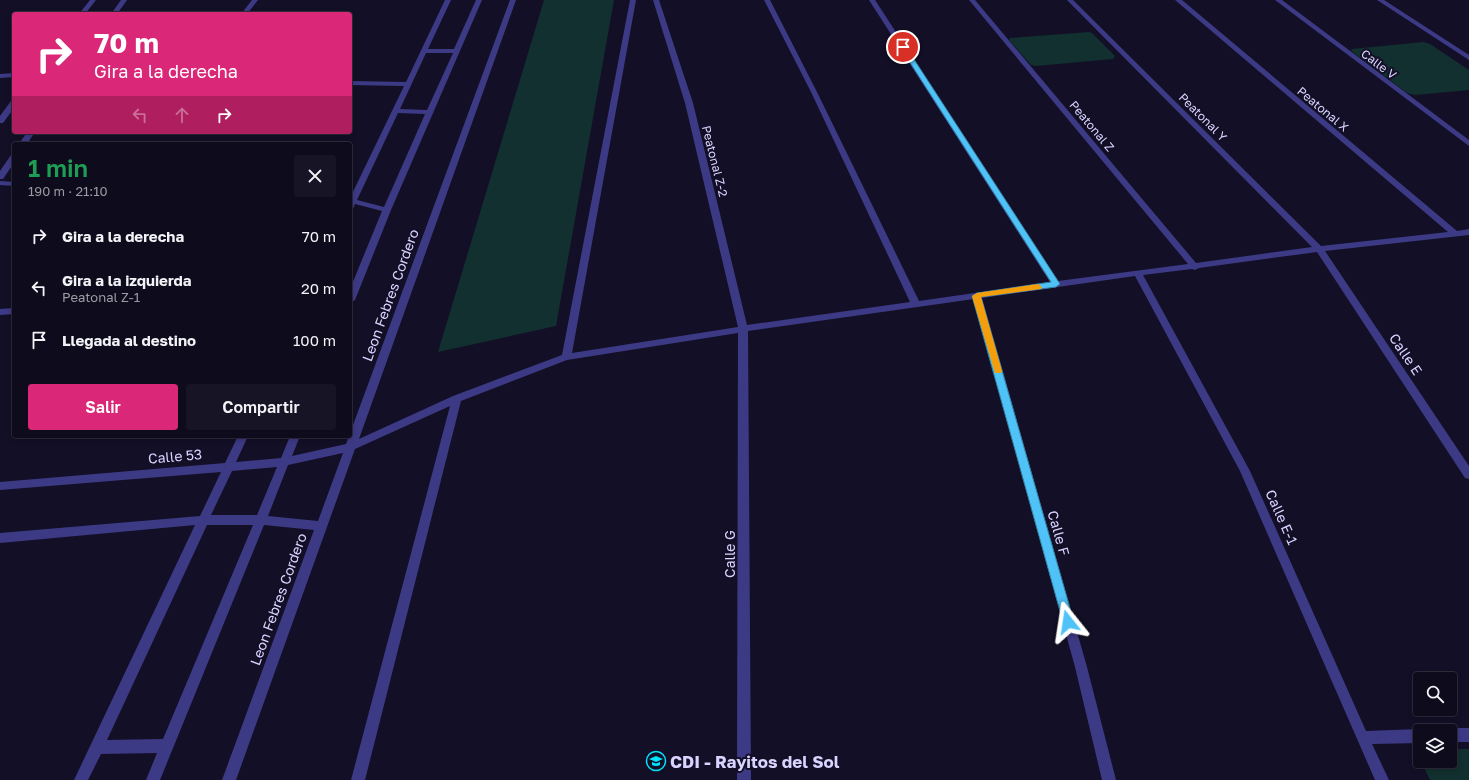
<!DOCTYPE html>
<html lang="es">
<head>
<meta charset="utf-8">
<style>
	:root { --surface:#0e0b1c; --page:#171425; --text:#f1f3f6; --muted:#9b9ba3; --line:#2e2b3b; --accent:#db2777 }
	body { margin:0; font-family:"Golos Text",sans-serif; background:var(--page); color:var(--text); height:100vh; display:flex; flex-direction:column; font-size:15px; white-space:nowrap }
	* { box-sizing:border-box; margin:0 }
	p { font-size:13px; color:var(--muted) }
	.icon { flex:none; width:22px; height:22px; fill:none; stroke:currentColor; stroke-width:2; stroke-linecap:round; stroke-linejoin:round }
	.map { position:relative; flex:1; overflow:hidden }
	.drawer { position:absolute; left:12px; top:142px; width:340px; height:296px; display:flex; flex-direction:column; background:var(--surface); border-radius:4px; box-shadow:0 2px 6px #0003,0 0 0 1px var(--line) }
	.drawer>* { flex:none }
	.hud { position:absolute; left:12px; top:12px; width:340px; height:122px; border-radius:4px; box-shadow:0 2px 6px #0003,0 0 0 1px var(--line); background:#db2777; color:#fff; overflow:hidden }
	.tools { position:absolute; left:1413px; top:672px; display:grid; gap:8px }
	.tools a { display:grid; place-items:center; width:44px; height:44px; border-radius:4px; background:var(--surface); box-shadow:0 2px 6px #0003,0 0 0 1px var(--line); font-size:20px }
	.pin { position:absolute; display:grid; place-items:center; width:34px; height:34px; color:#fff; margin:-17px; border:2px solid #fff; border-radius:50%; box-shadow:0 1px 4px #0007 }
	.me { position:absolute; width:44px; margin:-22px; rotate:345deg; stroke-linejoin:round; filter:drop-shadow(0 0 3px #0008) }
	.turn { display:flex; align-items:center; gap:14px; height:84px; padding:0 16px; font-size:18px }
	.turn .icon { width:52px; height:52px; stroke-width:2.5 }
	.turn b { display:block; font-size:28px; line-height:34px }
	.lanes { display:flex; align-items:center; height:38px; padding:0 16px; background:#0003; justify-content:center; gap:20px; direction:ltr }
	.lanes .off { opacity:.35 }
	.round { display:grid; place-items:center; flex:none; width:42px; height:42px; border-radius:4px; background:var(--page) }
	.overview { display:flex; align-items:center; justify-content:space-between; height:68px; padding:0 16px }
	h1 { font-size:24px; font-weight:600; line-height:30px; color:#1e9e55 }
	.cta { display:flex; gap:8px; margin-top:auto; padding:8px 16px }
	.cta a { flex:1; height:46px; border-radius:4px; background:var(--accent); color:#fff; font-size:16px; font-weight:600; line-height:46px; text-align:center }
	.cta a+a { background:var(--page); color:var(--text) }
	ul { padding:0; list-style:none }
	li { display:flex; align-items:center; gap:12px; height:52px; padding:0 16px }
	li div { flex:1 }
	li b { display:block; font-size:15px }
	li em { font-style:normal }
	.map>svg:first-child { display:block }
</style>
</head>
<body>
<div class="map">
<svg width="1469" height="780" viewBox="0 0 1469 780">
	<rect width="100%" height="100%" fill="#130f26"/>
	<path fill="#12302f" d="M544,0H614L556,326L438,352Z
		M1089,32L1092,33L1115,56L1113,59L1036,66L1031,65L1009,40L1010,38Z
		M1423,42L1430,44L1469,70V90L1415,95L1407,93L1351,51L1352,49Z
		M1450,749H1469V780H1430L1421,761H1450Z"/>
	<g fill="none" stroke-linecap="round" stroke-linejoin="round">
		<path fill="#3d3a85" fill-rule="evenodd" d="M90,0H96L85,14H79Z
			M121,0H127L117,14H111Z
			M252,0H258L247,14H241Z
			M445,0H451L428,49H454L476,0H482L391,210L355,300L350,303V289L382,211L355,204L353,209H350V198L404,86L350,85V81L406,82ZM426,53H453L427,110L400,109ZM398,113L425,114L384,207L357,200Z
			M510,0H516L359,439L453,396L562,355L630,0H636L572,353L738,327L685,103L653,0H659L693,103L747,325L910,302L811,92L764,0H770L817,92L919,301L1050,282L869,0H875L1058,281L1188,264L969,0H975L1196,263L1312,247L1067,0H1073L1321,246L1448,232L1175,0H1182L1457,231L1469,229V235L1325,251L1469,466V479L1465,478L1317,252L1199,268L1195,270L1192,269L1143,275L1250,471L1366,731L1420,729L1424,731H1420V743L1372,744L1389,780H1375L1240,471L1135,276L982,298L1087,667L1116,780H1102L1075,667L974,299L748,331L751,780H737L738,333L567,360L461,401L365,780H351L450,406L355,449L236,780H222L314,530L264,525L160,780H146L157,753L101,754L88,780H74L195,525L0,543V533L200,516L221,472L0,490V482L225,463L238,436H248L236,462L281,458L290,436H300L292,456L346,444ZM343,453L318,521L268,516L288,465ZM277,467L257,515H211L232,471ZM207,525H253L163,739L107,740Z
			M1275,0H1282L1469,140V146Z
			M1377,0H1384L1469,55V60Z
			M14,73V77L0,78V74Z
			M11,101H14V108L3,123H0V116Z
			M27,132H35L27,144H19Z
			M11,155H14V163L3,179H0V171Z
			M0,181L14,182V186L0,185Z
			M14,308V314L0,315V309Z
			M1450,728H1469V742H1450V731H1445Z"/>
	</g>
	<path fill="#4fc3f7" stroke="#337fa1" d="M901,46L906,47L1060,284L1056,287L981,297L1074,622L1072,626L1068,627L1064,626L1063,622L972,296L977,293L1051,282L900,47Z"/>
	<path fill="#f59e0b" d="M1038,284L1042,287L1041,289L981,297L1002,371L1001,373H995L972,296L977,293Z"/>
	<defs>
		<g id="school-ring" transform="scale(1)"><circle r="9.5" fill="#130f26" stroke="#00e5ff" stroke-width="1.5"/><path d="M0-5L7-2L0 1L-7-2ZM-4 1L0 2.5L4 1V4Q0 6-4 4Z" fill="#00e5ff"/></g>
	</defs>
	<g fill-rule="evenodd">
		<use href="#school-ring" x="656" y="761"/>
	</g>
	<g text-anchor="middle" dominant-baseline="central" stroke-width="4" stroke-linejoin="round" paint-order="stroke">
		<g font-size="12" fill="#d9d4ff" stroke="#130f26">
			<text transform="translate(1379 64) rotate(37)">Calle V</text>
			<text transform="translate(1323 109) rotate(40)">Peatonal X</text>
			<text transform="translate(1203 117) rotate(45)">Peatonal Y</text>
			<text transform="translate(1092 126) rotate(50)">Peatonal Z</text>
			<text transform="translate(715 161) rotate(76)">Peatonal Z-2</text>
		</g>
		<g font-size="14" fill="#d9d4ff" stroke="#130f26">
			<text transform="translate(390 295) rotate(-70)">Leon Febres Cordero</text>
			<text transform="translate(1406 354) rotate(56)">Calle E</text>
			<text transform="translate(175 456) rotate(-5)">Calle 53</text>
			<text transform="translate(1282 517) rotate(66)">Calle E-1</text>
			<text transform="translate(1059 533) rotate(74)">Calle F</text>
			<text transform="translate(729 554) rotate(-90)">Calle G</text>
			<text transform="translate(278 599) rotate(-70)">Leon Febres Cordero</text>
		</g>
		<g font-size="17" font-weight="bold" fill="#d9d4ff" stroke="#130f26" text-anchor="start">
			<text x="670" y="761">CDI - Rayitos del Sol</text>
		</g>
	</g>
</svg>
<div class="tools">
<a><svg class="icon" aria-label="search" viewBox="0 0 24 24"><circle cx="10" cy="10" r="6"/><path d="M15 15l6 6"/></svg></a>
<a><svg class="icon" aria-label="layers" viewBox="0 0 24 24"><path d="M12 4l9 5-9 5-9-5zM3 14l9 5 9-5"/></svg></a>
</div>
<div class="pin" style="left:903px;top:47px;background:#d93025"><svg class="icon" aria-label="arrive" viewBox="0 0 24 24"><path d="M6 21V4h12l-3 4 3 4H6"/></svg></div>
<svg class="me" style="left:1068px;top:622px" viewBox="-20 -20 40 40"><path d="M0-17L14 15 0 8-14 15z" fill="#4fc3f7" stroke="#fff" stroke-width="4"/></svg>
<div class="hud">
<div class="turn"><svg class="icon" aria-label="right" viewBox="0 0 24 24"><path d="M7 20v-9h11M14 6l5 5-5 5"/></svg><div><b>70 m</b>Gira a la derecha</div></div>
<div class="lanes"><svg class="icon off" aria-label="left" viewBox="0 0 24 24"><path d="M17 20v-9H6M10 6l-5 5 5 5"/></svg><svg class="icon off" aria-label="ahead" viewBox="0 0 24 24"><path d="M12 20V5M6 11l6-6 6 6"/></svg><svg class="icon" aria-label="right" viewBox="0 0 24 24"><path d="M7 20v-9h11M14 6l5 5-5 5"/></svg></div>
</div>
<section class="drawer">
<div class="overview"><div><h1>1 min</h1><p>190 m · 21:10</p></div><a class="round"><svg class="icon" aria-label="close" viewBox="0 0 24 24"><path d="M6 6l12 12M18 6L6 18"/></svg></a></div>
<ul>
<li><svg class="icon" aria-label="right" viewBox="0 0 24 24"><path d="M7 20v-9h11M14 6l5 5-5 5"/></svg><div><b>Gira a la derecha</b></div><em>70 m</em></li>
<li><svg class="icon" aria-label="left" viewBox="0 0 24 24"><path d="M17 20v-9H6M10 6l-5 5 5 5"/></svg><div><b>Gira a la izquierda</b><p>Peatonal Z-1</p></div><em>20 m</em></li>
<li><svg class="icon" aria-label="arrive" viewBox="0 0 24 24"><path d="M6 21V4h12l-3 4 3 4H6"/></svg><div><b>Llegada al destino</b></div><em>100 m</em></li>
</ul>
<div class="cta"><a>Salir</a><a>Compartir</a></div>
</section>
</div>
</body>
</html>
